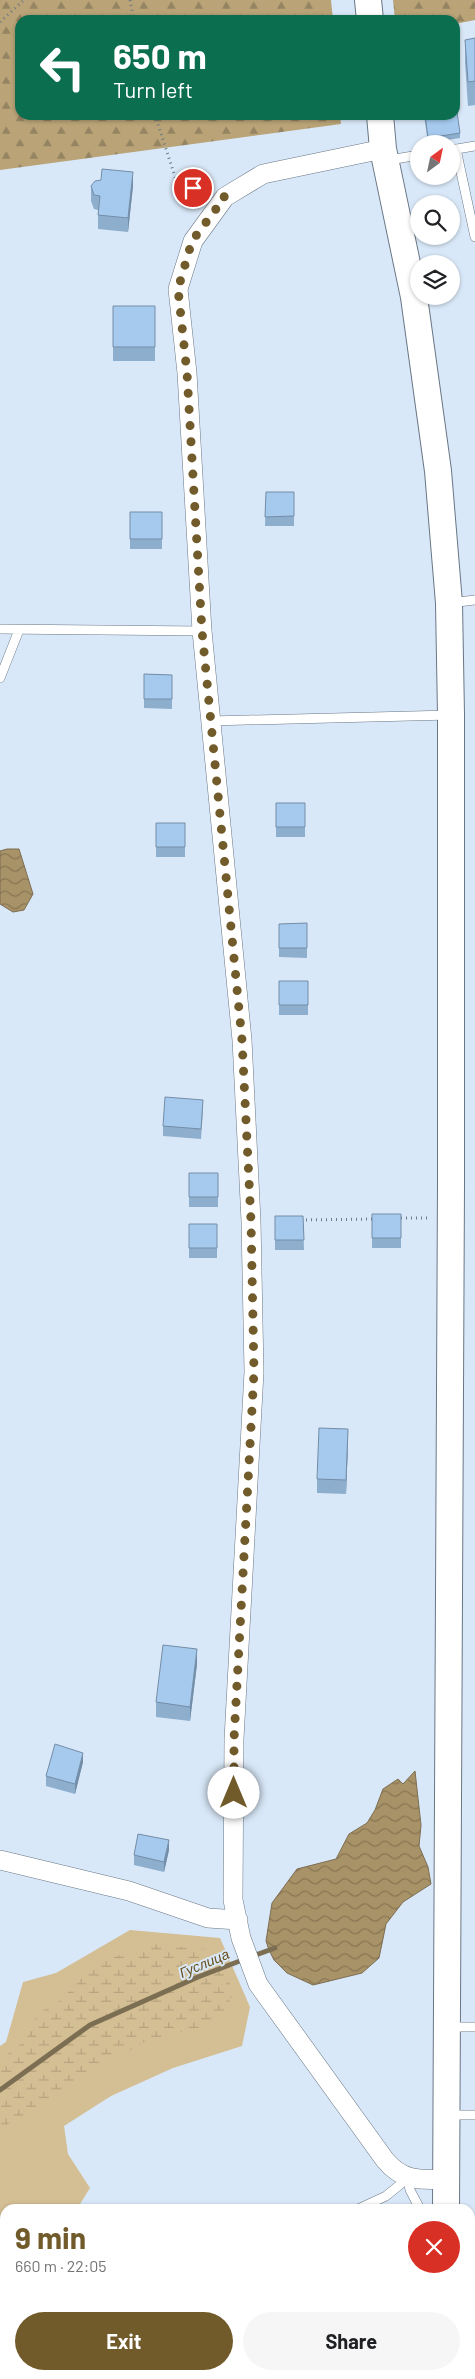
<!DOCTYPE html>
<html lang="en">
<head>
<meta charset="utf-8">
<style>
	:root { --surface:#fff; --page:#f6f6f6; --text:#202124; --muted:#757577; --accent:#725b2b }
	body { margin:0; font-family:Barlow,sans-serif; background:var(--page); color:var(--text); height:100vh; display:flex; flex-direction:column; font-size:19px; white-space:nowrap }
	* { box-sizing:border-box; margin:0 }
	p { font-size:16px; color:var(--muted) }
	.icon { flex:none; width:28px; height:28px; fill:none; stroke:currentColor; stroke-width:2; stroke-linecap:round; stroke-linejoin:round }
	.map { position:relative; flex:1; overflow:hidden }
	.drawer { position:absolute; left:0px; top:2204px; width:475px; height:176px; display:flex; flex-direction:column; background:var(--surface); border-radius:15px 15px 0 0; box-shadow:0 1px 4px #0004 }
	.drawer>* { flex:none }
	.hud { position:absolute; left:15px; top:15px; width:445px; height:105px; border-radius:15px; box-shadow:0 1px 4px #0004; background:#0b6e4f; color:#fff; overflow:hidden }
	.needle { width:32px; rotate:33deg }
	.tools { position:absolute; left:410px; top:135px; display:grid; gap:10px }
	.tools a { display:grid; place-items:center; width:50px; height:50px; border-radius:50%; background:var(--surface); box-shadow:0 1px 4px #0004; font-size:25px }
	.pin { position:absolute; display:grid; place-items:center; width:42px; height:42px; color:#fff; margin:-21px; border:2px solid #fff; border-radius:50%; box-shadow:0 1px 5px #0007 }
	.me { position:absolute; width:55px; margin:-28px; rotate:0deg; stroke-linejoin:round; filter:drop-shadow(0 0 4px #0008) }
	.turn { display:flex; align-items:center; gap:18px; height:105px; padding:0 15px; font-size:22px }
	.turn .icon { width:65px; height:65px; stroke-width:2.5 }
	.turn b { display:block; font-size:35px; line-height:42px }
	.round { display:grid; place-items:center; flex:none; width:52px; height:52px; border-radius:26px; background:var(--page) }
	.headline { display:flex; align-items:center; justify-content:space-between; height:85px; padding:0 15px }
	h1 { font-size:30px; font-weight:700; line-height:38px; color:var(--accent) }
	.action { display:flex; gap:10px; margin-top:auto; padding:10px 15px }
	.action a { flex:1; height:58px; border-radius:30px; background:var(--accent); color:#fff; font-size:20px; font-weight:700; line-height:58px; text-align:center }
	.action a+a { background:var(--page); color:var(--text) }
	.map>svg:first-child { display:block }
</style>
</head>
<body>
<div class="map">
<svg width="475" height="2379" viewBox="0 0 475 2379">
	<defs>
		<pattern id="forest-firs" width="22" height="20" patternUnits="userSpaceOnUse" patternTransform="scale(1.25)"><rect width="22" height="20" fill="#b9a377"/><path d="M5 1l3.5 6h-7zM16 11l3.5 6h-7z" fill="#958461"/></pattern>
		<pattern id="wetland-marsh" width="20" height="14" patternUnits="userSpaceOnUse" patternTransform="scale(1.25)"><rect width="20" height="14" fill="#d4be94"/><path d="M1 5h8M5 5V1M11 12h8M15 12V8" fill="none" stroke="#b5a37f"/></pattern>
		<pattern id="water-waves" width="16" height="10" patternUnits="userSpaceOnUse" patternTransform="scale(1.25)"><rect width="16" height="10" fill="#a89267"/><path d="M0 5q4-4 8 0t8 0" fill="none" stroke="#887654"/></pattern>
	</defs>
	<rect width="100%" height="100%" fill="#d9e8f8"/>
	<path fill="#d4be94" d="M130,1930L220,1938L250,2007L242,2046L173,2068L111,2096L64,2126L68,2154L90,2188L77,2209H5V2375H137L139,2379H0V2046L6,2042L23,1982L56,1973Z"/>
	<path fill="url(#forest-firs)" d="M0,0H331L333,20H20V115H340L341,124L0,170Z
		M393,0H475V20L455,24V20H395Z"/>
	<path fill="url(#wetland-marsh)" d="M151,1944L204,1949L218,1958L234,1992L218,2023L146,2041L0,2129V2060L26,2040L37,2014L60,2001L95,1964Z"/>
	<path fill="url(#water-waves)" stroke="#7c6e52" d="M7,849H19L33,894L24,910L13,912L0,904V851Z
		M415,1771L421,1825L419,1846L428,1867L431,1884L403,1902L386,1924L379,1958L362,1973L313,1985L287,1973L274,1960L269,1950L266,1941L272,1903L297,1869L336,1859L349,1834L367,1823L375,1810L383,1789L398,1779L403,1784Z"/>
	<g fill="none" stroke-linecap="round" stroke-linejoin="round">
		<path stroke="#7c6e52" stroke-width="5" d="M253,1956L275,1948
			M0,2090L90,2025L198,1977L245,1959
			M0,2319L5,2327
			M34,2375L36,2379"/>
		<g stroke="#697785" stroke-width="10">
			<path id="lane" d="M456,149L475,237
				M451,150L475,146
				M389,160L419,155
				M450,603L475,600
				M0,629L202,631
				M0,678L19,630
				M210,721L450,715
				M450,2027H475
				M448,2115H475
				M408,2177L410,2190L420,2209
				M358,2209L386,2196L408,2178"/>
		</g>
		<g stroke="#697785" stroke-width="20">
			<path id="street" d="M383,149L263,174L225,197L193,241L178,289L187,373L202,631L242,1040L251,1221L254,1372L234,1739L233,1900L241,1938L258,1984L385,2160C403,2182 421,2180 447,2179
				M0,1860L129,1891L208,1918L238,1920"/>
		</g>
		<g stroke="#697785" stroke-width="28">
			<path id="secondary" d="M368,0L370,20
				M380,115L383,149L414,297L438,471L449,603L451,715V1184L446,2209
				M461,2375V2379"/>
		</g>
		<path stroke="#707a84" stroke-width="3" stroke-dasharray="1 4" stroke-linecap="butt" d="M130,0L134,20
			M0,22L24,0
			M155,115L177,183L208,192
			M396,1218H430
			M301,1220L375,1219
			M470,2276L475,2281"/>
		<use href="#lane" stroke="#fff" stroke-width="9"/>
		<use href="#street" stroke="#fff" stroke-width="19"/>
		<use href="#secondary" stroke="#fff" stroke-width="26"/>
	</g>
	<path fill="#8eaecd" d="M475,38V105L468,106L465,63V40Z
		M424,115H455L460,133V138L428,143Z
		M91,186H133L128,232L98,229V210L94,209L91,201Z
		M113,306H155V361H113Z
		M266,492H294V526H265Z
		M130,512H162V549H130Z
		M144,674L172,675V709L144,708Z
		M276,803H305V837H276Z
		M156,823H185V857H156Z
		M307,923V958L279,957V924Z
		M279,981H308V1015H279Z
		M203,1110L201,1139L163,1136V1126Z
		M189,1173H218V1207H189Z
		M372,1214H401V1248H372Z
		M275,1216H303L304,1250H275Z
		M189,1224H217V1258H189Z
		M348,1443L346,1494L317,1493V1479Z
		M197,1664L190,1721L156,1717V1702Z
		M83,1762L75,1794L46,1786V1776Z
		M169,1850L164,1872L134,1865V1855Z"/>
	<path fill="#748da7" d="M133,172V186L128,232V218Z
		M348,1429V1443L346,1494V1480Z
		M197,1649V1664L190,1721V1707Z
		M83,1753V1762L75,1794V1784Z
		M169,1840V1850L164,1872V1862Z"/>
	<path fill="#a5caee" stroke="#748da7" d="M475,38V81L468,82L465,40Z
		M455,98L460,133L428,138L425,115H455Z
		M102,169L133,172L128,218L98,215L100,196L94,195L91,186L95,181L101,180Z
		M113,306H155V347H113Z
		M266,492H294V516L265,517Z
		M130,512H162V539H130Z
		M144,674L172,675V699H144Z
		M276,803H305V827H276Z
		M156,823H185V847H156Z
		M307,923V948H279V924Z
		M279,981H308V1005H279Z
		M165,1097L203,1100L201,1129L163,1126Z
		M189,1173H218V1197H189Z
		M372,1214H401V1238H372Z
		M275,1216H303L304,1240H275Z
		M189,1224H217V1248H189Z
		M319,1428L348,1429L346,1480L317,1479Z
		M163,1645L197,1649L190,1707L156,1702Z
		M55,1744L83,1753L75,1784L46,1776Z
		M138,1834L169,1840L164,1862L134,1855Z"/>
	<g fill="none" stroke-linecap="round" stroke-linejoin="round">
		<path stroke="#725b2b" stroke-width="9" stroke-dasharray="0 16.2" d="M193,188L225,197L192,241L178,289L187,373L202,631L242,1040L251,1221L254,1372L234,1739V1793"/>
	</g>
	<g text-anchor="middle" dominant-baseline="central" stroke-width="4" stroke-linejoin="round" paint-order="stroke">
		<g font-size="14" font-style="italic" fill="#68501c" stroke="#d9e8f8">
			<text transform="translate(204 1963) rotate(-23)">Гуслица</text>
		</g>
	</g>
</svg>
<div class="tools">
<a><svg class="needle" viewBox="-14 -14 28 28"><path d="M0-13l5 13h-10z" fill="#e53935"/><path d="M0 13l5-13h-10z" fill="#757577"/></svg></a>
<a><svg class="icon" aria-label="search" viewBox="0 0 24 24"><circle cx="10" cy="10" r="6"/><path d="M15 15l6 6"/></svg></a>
<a><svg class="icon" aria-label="layers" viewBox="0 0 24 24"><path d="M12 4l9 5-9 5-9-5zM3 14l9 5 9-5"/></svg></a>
</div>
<div class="pin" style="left:193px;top:188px;background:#d93025"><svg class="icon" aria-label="arrive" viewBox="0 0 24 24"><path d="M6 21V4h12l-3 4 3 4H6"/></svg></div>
<svg class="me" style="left:234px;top:1793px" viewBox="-20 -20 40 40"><circle r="19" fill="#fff"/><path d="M0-13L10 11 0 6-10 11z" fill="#725b2b"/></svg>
<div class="hud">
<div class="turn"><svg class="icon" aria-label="left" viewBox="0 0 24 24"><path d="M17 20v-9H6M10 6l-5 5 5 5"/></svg><div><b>650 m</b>Turn left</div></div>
</div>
<section class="drawer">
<div class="headline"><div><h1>9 min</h1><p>660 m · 22:05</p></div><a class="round" style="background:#d93025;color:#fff"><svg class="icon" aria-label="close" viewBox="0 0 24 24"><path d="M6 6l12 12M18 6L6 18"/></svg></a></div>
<div class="action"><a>Exit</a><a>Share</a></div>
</section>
</div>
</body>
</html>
